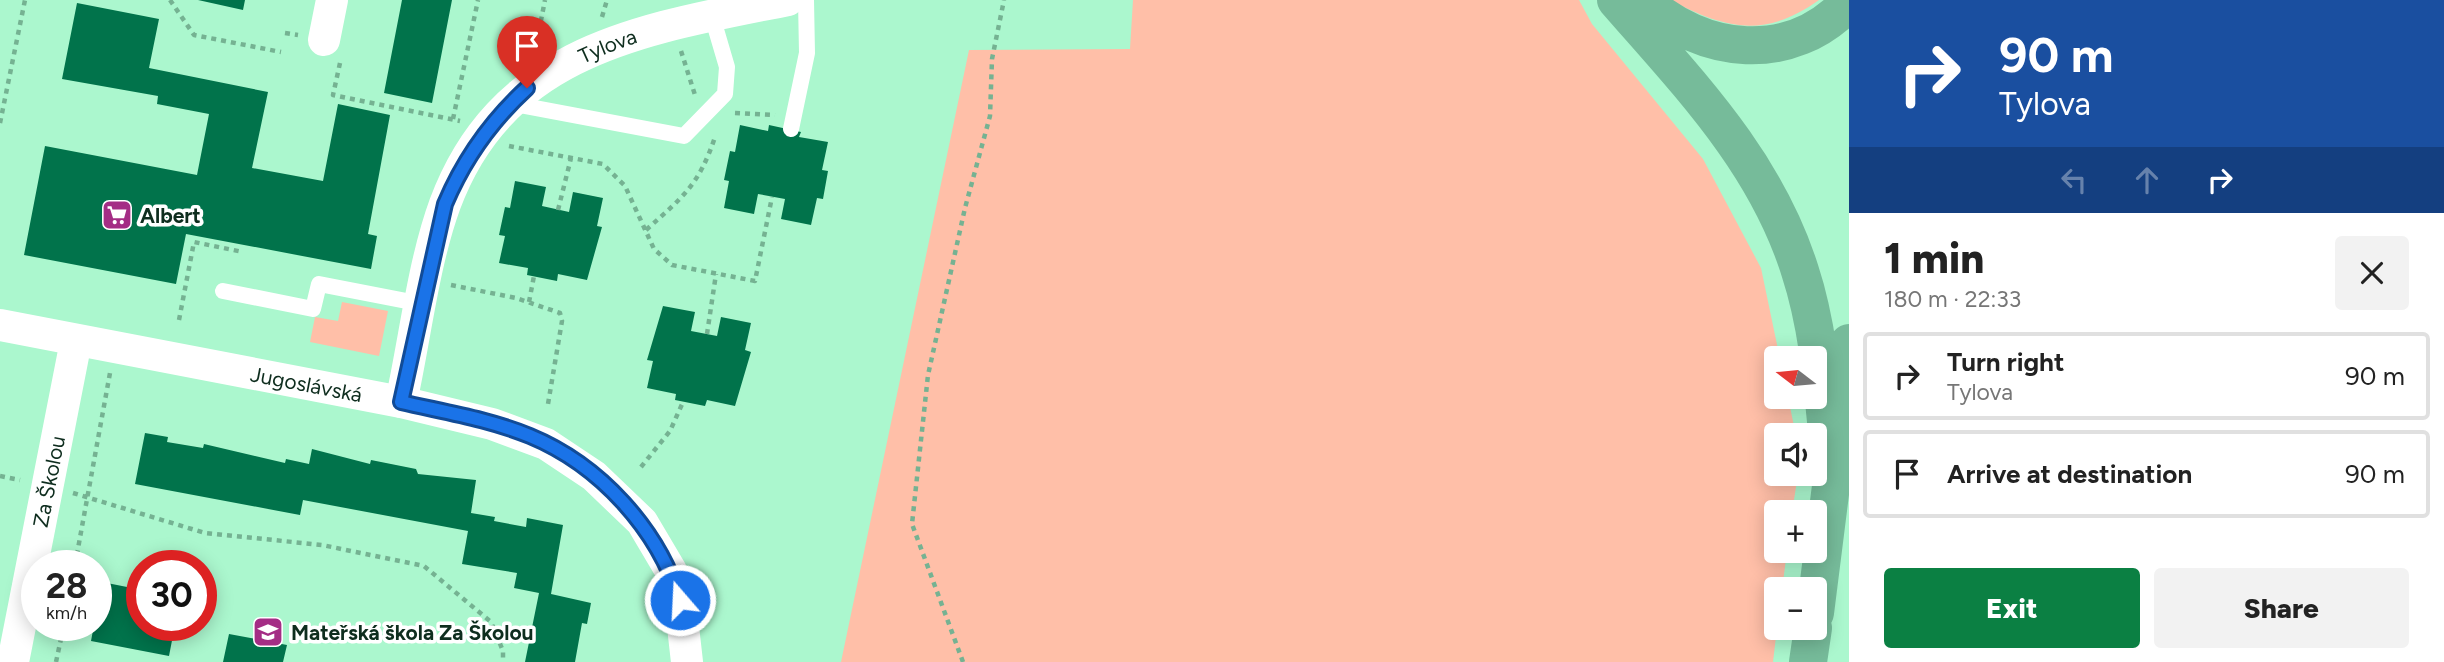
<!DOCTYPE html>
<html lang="en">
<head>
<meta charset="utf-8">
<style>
	:root { --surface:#fff; --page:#f2f2f2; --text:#222; --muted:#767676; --line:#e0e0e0; --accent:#0b8043 }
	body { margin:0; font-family:Figtree,sans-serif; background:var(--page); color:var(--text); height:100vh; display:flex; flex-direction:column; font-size:26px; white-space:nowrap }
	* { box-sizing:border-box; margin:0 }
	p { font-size:23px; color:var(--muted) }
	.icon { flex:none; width:38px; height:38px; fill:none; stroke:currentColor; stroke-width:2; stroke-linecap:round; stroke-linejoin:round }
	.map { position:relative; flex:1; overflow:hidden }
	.details { display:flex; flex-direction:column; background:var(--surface); width:595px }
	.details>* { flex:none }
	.banner { background:#1a4fa0; color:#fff; overflow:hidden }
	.needle { width:46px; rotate:286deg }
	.fabs { position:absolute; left:1764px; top:346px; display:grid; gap:14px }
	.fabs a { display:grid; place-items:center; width:63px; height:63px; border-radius:7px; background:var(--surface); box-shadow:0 4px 18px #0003; font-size:35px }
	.speed { position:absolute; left:21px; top:550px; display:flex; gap:14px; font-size:35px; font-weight:700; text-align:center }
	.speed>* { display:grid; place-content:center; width:91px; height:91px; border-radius:50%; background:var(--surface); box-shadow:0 4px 18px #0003; line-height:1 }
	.speed small { font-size:18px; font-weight:400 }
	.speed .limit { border:10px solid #d22; background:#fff; color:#111 }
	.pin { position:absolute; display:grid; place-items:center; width:60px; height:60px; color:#fff; margin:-72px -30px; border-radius:50% 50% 50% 0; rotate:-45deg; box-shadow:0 0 7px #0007 }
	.pin .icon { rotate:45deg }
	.me { position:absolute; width:77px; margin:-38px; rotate:341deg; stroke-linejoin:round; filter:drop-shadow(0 0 5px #0008) }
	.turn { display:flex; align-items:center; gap:24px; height:147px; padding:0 35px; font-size:32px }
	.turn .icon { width:91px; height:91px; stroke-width:2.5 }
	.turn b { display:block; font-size:49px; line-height:60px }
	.lanes { display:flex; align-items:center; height:66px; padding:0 35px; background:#0003; justify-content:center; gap:35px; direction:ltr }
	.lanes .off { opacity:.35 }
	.round { display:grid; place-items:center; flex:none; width:74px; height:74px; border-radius:7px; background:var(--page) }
	.head { display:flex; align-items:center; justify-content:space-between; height:119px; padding:0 35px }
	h1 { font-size:42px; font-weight:800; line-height:52px }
	.primary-button { display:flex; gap:14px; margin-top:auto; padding:14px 35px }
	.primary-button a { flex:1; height:80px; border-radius:7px; background:var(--accent); color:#fff; font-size:28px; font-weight:800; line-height:80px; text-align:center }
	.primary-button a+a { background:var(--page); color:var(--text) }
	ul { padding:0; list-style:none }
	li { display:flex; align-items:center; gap:21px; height:88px; margin:0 14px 10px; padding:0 21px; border:4px solid var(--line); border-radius:7px }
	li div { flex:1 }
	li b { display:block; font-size:26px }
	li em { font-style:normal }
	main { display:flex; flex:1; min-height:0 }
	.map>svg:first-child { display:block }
</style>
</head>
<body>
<main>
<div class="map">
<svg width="1849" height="662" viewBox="0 0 1849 662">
	<rect width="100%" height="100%" fill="#abf7ce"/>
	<path fill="#ffbfa8" d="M1133,0H1579L1592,24L1703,159L1761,268L1780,359H1776V397H1788L1796,436H1776V474H1798L1792,513H1776V551H1787L1782,590H1776L1777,628L1773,662H841L969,50L1130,49Z
		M1670,0H1819C1764,39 1726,29 1670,0Z
		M342,302L388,311L379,356L310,342L315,317L338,321Z"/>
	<path fill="#01734b" d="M198,0H245L243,10Z
		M402,0H452L432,103L384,93Z
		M77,3L159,19L149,68L268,92L252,168L323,181L338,104L390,115L368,234L377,236L371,269L186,234L176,284L24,255L45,146L197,175L209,114L157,104L158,96L62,79Z
		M740,125L768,131L769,125L801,132L799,137L828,142L822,170L828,171L823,199L817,198L811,225L781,219L785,199L758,194L754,214L724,208L729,181L724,180L730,151L735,152Z
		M515,181L546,187L542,206L569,212L573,192L603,198L597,226L602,227L587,280L558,274L557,281L527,275L528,268L499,263L505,236L499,235L505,207L510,208Z
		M663,306L695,312L691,331L717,336L721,317L751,323L745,350L751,352L735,406L707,400L705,406L675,400L676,394L647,388L653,361L647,360Z
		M145,433L168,437L167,442L203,448L204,444L285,463L286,459L309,464L312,449L370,464L371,460L416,469L418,474L476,480L471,513L495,517L494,521L526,527L527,518L563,525L551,594L591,603L587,624L582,623L575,662H525L539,593L514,588L517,573L462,564L468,531L303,500L300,515L135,484Z
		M102,582L142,590V625H175L169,656L91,641Z
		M229,634L287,645L283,662H223Z"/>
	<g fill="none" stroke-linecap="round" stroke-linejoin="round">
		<path stroke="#75b292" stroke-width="4.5" stroke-dasharray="5 5" stroke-linecap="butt" d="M170,0L194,35L281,52
			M602,17L607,0
			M285,33L298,35
			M535,51L545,0
			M681,51L695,95
			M340,63L333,95L460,121
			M735,113L775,115
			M453,119L478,0
			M0,123L25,0
			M509,146L603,164L625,186L654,249L672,265L755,281L772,197
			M558,210L571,158
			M646,230C683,197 699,185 715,137
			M451,285L516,298L560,313L562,321L548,404
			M529,302L534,276
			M179,320L194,242L243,252
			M707,334L716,274
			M641,467L670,431L683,402
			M0,476L20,480
			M73,493L205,533L322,545L424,566L491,622L503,651V662
			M75,565L110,373
			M56,662L64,625
			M963,662L912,524L928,375L965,208L990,116L992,59L1004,0"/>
		<path stroke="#fff" stroke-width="16" d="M514,104L684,136L725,94L727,67L712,16
			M791,129L807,53L806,0
			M223,291L313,309L319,284L422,304"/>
		<g stroke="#fff" stroke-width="32">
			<path d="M324,40L332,0"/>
			<path id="s1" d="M0,325L401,402L492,424L546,444L594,476L642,522L671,571L680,600L687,662"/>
			<path id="s2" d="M401,402C415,339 423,264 445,204C503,48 645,29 788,0"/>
			<path id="s3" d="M13,662L76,341"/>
		</g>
		<path stroke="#76bb9a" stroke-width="38" d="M1616,0C1689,84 1766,162 1800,271C1822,338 1824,412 1832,482
			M1643,0C1702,55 1791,65 1849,2
			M1815,613L1849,343
			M1808,662L1813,628"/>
	</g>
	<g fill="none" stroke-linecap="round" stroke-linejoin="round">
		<g stroke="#114b97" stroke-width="18">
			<path id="route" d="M527,88C491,121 464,159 445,204L401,402C444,412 489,419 530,436C600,465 658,529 680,600"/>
		</g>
		<use href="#route" stroke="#1a73e8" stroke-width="12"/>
	</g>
	<defs>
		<g id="supermarket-square" transform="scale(1.575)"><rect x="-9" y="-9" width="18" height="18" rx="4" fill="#a42d85" stroke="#fff"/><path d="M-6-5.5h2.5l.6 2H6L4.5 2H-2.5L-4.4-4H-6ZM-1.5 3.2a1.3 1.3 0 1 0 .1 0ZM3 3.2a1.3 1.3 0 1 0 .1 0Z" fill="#fff"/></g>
		<g id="school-square" transform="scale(1.575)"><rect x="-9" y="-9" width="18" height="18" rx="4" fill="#a42d85" stroke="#fff"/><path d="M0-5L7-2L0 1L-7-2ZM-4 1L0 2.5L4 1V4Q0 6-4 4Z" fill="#fff"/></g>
	</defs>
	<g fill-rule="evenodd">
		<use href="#supermarket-square" x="117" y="215"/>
		<use href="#school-square" x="268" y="632"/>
	</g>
	<g text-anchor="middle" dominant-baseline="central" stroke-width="7" stroke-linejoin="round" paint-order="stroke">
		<g font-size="21" fill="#0e2d1e" stroke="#fff">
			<text stroke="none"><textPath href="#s2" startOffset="438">Tylova</textPath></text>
			<text stroke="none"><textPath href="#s1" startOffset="312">Jugoslávská</textPath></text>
			<text stroke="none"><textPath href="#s3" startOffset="184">Za Školou</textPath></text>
		</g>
		<g font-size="21" font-weight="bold" fill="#0e2d1e" stroke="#fff" text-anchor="start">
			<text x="140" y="215">Albert</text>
			<text x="291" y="632">Mateřská škola Za Školou</text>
		</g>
	</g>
</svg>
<div class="fabs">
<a><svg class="needle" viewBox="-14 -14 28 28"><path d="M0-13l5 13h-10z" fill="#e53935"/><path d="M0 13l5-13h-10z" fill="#767676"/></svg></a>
<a><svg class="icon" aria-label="sound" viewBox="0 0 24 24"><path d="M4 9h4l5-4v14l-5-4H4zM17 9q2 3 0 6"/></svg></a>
<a>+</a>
<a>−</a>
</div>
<div class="speed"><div>28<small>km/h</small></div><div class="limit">30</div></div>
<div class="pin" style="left:527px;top:88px;background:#d93025"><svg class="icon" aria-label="arrive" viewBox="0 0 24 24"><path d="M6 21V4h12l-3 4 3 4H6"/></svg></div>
<svg class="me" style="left:680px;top:600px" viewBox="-20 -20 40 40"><circle r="17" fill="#1a73e8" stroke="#fff" stroke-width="3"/><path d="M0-11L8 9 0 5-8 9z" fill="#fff"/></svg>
</div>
<section class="details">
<div class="banner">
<div class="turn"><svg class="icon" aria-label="right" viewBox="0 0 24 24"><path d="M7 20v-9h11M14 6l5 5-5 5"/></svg><div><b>90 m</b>Tylova</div></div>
<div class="lanes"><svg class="icon off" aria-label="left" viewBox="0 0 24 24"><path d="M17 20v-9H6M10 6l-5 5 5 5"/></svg><svg class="icon off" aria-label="ahead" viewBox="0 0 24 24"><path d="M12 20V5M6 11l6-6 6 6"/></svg><svg class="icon" aria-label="right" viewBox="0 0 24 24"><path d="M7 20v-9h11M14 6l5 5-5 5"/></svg></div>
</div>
<div class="head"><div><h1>1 min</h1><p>180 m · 22:33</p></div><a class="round"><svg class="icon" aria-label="close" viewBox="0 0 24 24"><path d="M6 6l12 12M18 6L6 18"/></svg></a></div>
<ul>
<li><svg class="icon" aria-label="right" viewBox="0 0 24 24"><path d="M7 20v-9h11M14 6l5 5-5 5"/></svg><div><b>Turn right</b><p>Tylova</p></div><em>90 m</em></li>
<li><svg class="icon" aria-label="arrive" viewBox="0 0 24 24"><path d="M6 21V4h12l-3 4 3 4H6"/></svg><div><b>Arrive at destination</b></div><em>90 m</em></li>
</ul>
<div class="primary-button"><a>Exit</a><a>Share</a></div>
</section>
</main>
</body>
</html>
